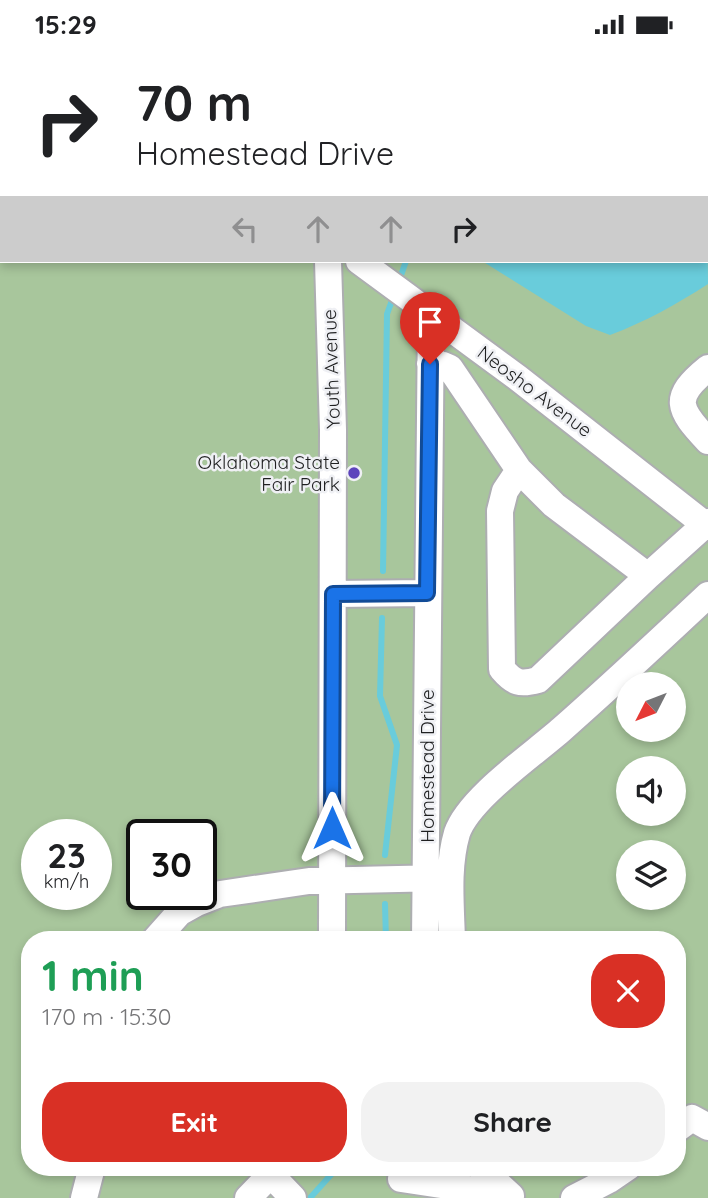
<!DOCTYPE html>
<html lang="en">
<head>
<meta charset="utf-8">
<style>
	:root { --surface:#fff; --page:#f2f2f2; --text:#202124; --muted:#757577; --accent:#d93025 }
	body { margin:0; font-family:Quicksand,sans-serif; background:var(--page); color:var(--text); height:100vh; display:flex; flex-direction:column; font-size:26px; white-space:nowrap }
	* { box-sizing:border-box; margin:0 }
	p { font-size:23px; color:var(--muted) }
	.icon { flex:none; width:38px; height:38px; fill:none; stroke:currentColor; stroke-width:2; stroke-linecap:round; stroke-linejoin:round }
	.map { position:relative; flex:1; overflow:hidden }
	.sheet { position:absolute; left:21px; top:882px; width:665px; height:245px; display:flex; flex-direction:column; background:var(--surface); border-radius:28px; box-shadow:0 4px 10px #0003 }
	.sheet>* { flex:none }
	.banner { position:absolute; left:0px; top:0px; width:709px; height:214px; box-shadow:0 4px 10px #0003; background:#fff; color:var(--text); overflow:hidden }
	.needle { width:46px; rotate:228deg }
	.controls { position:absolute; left:616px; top:623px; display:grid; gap:14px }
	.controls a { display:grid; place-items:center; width:70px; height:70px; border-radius:50%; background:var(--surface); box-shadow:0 4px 10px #0003; font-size:35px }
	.speed { position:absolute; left:21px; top:770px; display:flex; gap:14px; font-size:35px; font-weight:700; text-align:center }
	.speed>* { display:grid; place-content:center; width:91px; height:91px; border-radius:50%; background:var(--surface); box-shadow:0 4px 10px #0003; line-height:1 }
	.speed small { font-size:18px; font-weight:400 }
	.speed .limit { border:4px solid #111; border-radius:10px; background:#fff; color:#111 }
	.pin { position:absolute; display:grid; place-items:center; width:60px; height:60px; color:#fff; margin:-72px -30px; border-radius:50% 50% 50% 0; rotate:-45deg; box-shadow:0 0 7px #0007 }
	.pin .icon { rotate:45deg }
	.me { position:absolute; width:77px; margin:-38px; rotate:0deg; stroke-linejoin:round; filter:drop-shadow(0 0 5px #0008) }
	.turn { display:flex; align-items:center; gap:24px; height:147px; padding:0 21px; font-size:32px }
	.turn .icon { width:91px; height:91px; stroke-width:2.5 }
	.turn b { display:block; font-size:49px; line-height:60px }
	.lanes { display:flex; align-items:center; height:66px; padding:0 21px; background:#0003; justify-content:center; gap:35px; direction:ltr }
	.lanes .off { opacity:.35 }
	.round { display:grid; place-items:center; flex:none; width:74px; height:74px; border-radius:28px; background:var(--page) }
	.headline { display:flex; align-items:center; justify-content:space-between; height:119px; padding:0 21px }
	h1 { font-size:42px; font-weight:800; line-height:52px; color:#1e9e55 }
	.button { display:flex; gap:14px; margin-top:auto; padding:14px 21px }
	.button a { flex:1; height:80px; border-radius:28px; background:var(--accent); color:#fff; font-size:28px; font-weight:800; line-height:80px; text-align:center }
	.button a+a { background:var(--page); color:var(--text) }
	.status { display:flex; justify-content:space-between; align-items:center; height:49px; padding:0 35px; background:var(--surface); direction:ltr }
	.status svg { height:19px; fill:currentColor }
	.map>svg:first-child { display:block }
</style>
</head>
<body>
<div class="status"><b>15:29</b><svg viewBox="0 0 49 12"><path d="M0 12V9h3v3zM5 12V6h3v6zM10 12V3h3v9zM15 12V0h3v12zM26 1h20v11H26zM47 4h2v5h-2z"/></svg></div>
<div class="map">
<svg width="708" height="1149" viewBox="0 0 708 1149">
	<rect width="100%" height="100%" fill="#e2e3e7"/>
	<path fill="#a8c69c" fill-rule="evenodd" d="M0,0H708V1149H0ZM2,2H707V212H2ZM628,635H674V681H628ZM628,719H674V765H628ZM37,786H96V845H37ZM142,786H201V845H142ZM628,803H674V849H628ZM30,891H677V1118H30Z"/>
	<path fill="#69ccdb" d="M707,148L708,235C677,255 645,273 610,286L586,277L482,212H707Z"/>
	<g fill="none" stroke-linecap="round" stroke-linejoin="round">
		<path stroke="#69ccdb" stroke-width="6" d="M397,0L399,2
			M399,232L406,212
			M383,522L387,265L394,246
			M382,569L380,647L397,696L385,806
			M385,855L386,891
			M310,1149L338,1118"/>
		<g stroke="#adaeb1" stroke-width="30">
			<path id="minor" d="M85,0L87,2
				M328,212L333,381L332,891
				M359,212L518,329L708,478
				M430,315L443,316L450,319L519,421L554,456L648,527L708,473
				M708,319C671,349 678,360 708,392
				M519,421L505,442L500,462L502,620C514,634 520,636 538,631L648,527
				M333,545L427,544
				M155,891L179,864L197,854L220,845L309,832L443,829
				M425,891L431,265
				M452,891C451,856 447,818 457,784C469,749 534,705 562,680C612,636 660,591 708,546
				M677,1080L692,1069L708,1078
				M480,1118L511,1147
				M271,1126L293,1149
				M401,1130L509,1146
				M84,1149L92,1118
				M248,1149L278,1118
				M574,1149L609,1131L628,1118"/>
		</g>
		<use href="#minor" stroke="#fff" stroke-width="26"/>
	</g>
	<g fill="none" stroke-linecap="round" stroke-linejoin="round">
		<g stroke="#114b97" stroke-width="18">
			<path id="route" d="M332,779L333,545L427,544L430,315"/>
		</g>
		<use href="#route" stroke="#1a73e8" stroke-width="12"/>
	</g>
	<circle fill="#5d44bc" stroke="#eff0f4" stroke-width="2.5" cx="354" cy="424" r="7"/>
	<g text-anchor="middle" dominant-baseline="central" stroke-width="5" stroke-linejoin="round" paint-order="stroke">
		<g font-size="19" fill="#1f2021" stroke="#eff0f4">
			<text transform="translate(331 320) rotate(-92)">Youth Avenue</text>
			<text transform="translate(535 342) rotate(37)">Neosho Avenue</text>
			<text transform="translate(427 717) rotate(-90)">Homestead Drive</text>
		</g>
		<g font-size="19" fill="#1f2021" stroke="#eff0f4" text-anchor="end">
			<text x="340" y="413">Oklahoma State<tspan x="340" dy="22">Fair Park</tspan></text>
		</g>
	</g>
</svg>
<div class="controls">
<a><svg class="needle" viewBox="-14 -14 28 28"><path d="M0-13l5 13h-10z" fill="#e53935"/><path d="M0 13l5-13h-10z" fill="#757577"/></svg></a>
<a><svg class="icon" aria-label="sound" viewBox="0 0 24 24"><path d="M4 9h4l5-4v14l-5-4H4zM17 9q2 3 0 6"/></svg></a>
<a><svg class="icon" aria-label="layers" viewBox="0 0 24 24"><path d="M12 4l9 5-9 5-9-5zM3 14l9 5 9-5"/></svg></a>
</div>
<div class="speed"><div>23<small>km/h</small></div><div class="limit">30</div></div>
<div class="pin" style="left:430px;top:315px;background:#d93025"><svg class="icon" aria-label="arrive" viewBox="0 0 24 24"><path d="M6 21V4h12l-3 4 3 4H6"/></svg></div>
<svg class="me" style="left:332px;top:779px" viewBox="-20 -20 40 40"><path d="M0-17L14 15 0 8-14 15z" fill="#1a73e8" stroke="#fff" stroke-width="4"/></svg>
<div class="banner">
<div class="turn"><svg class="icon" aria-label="right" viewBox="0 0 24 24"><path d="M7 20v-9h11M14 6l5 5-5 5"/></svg><div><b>70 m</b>Homestead Drive</div></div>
<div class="lanes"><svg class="icon off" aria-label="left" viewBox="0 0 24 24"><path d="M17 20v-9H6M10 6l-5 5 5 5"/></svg><svg class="icon off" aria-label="ahead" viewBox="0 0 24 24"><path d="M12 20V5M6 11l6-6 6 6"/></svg><svg class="icon off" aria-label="ahead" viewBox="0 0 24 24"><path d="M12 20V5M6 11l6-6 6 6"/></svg><svg class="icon" aria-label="right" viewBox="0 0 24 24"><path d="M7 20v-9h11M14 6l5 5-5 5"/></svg></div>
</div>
<section class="sheet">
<div class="headline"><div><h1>1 min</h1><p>170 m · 15:30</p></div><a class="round" style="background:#d93025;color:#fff"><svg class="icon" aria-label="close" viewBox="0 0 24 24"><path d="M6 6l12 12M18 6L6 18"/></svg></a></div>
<div class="button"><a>Exit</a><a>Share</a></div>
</section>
</div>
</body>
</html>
